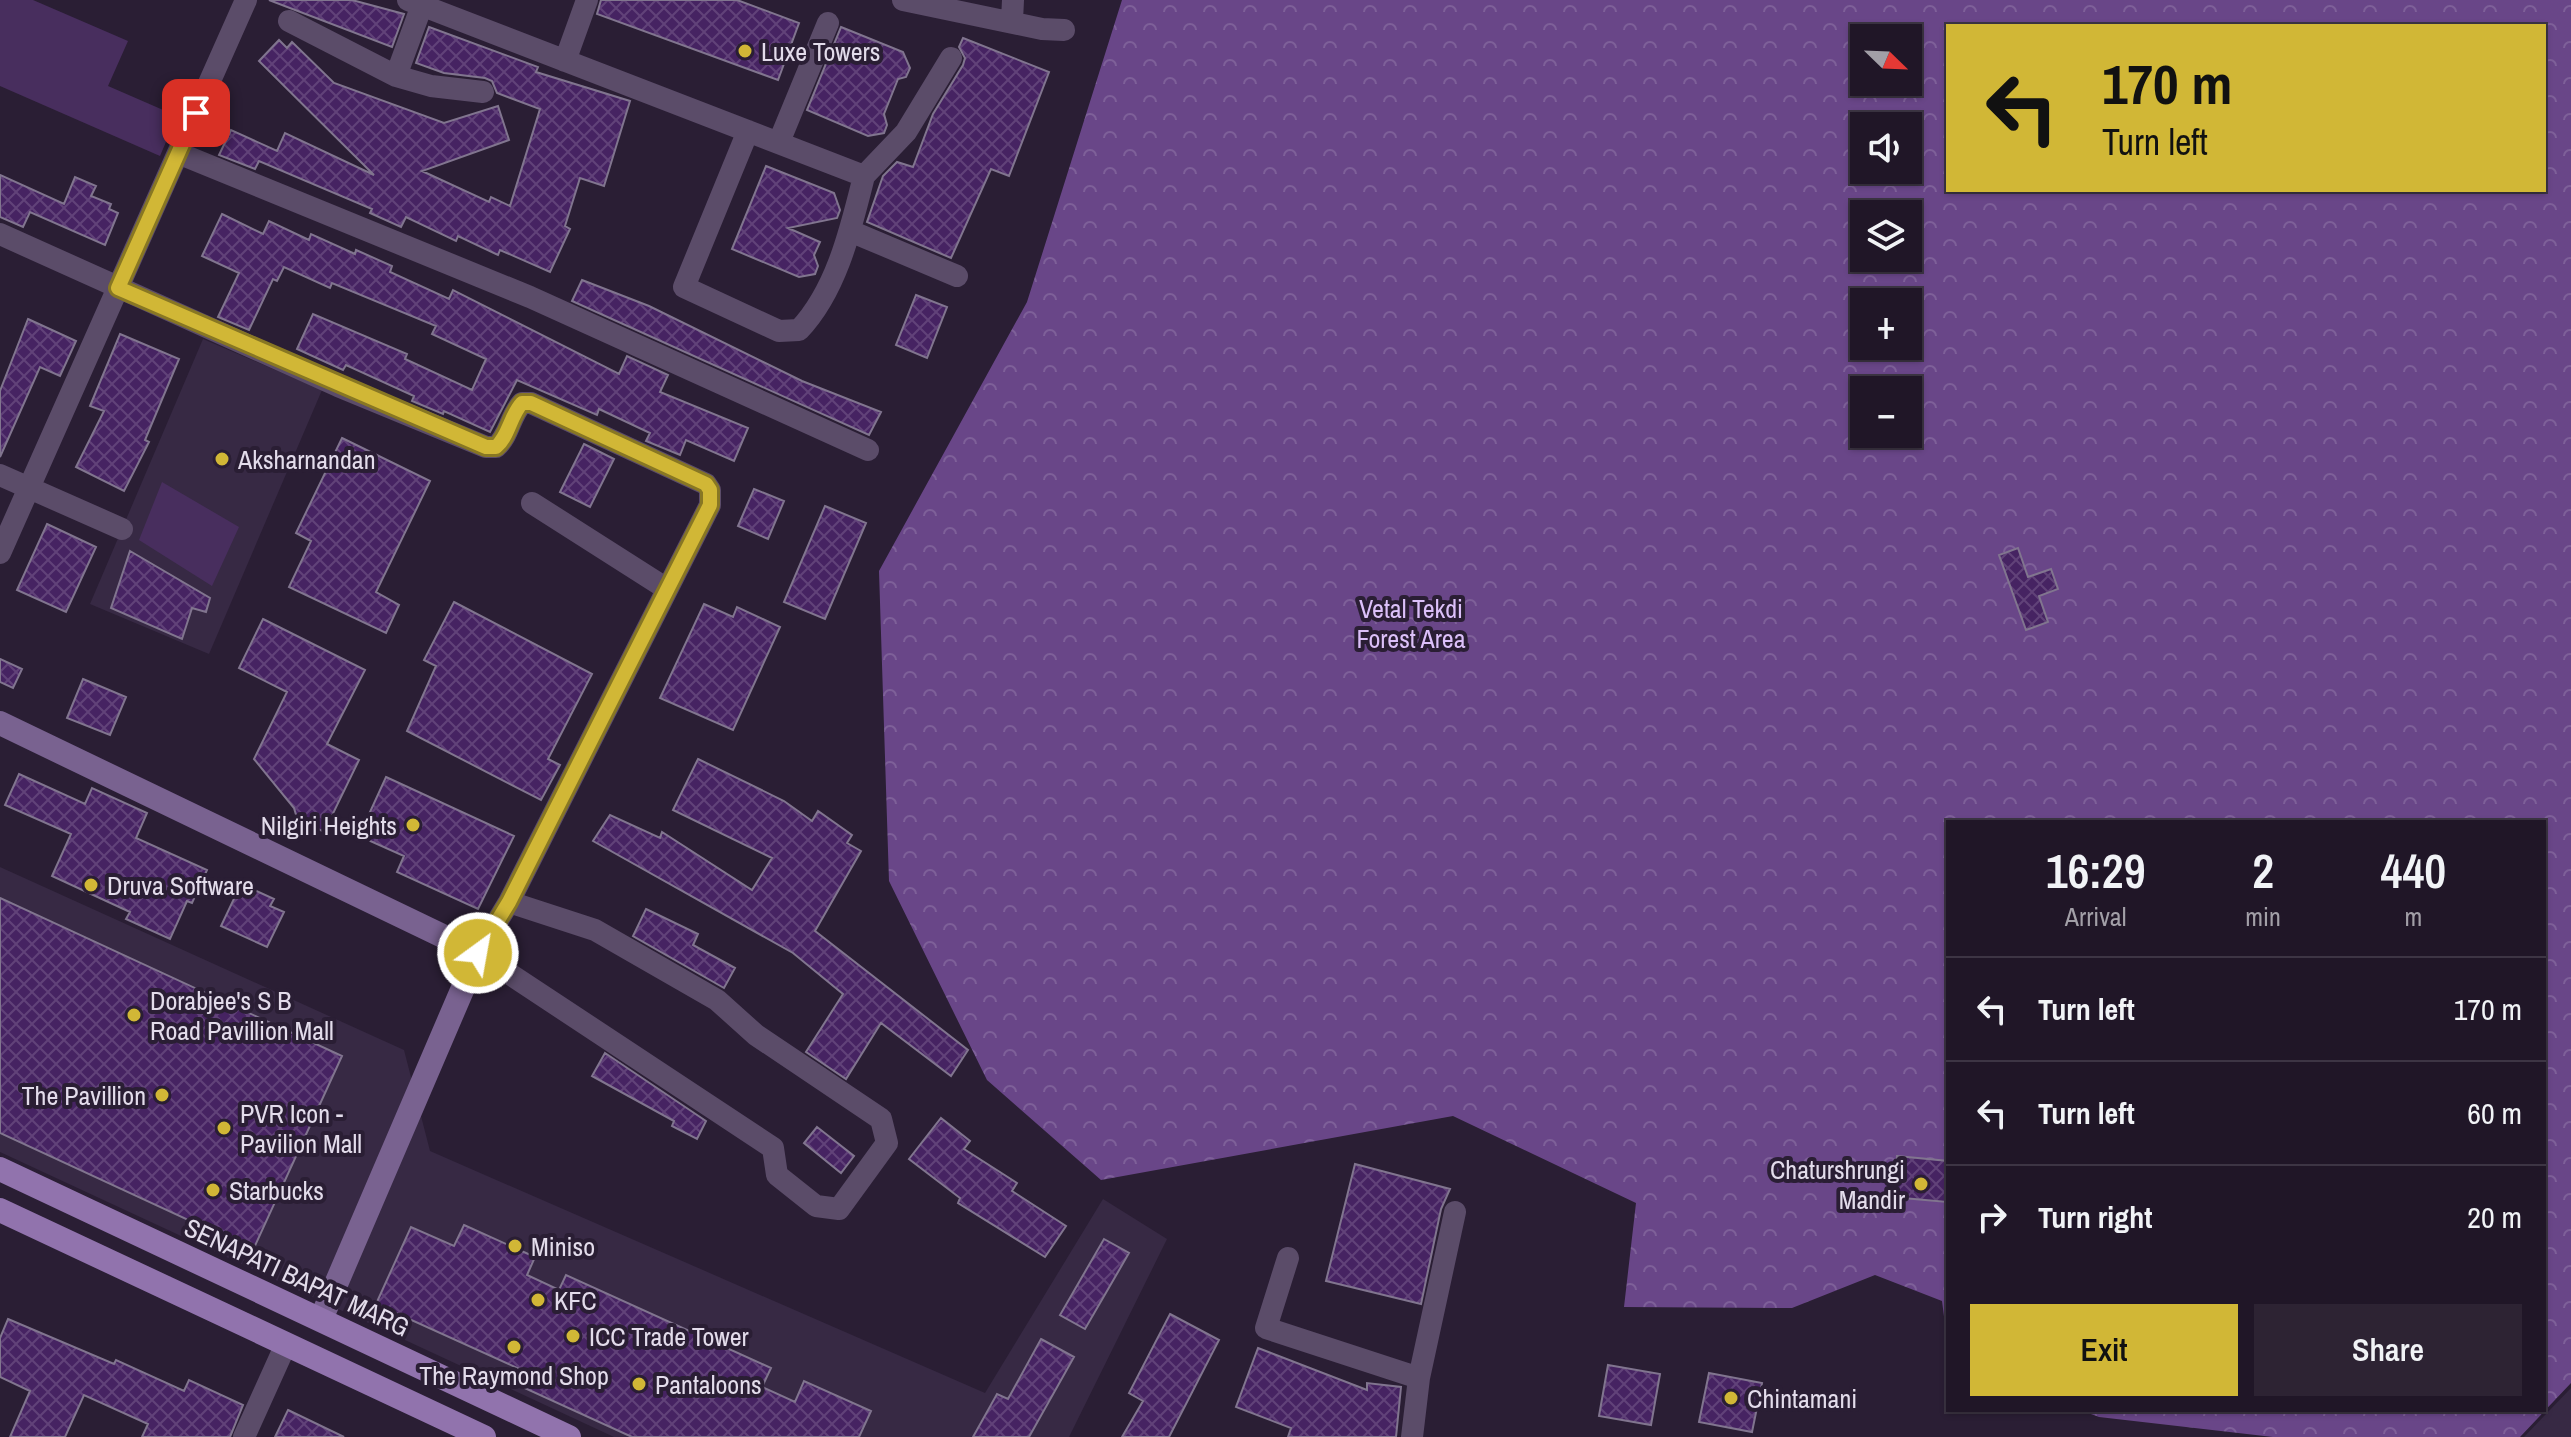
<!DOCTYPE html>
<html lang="en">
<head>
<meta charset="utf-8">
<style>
	:root { --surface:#201627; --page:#2d2333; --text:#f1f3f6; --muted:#a29fa7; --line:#3d3544; --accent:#d1b736 }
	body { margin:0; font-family:"Archivo Narrow",sans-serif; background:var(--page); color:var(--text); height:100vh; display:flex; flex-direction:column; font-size:30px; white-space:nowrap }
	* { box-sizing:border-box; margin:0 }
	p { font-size:26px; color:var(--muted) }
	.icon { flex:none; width:44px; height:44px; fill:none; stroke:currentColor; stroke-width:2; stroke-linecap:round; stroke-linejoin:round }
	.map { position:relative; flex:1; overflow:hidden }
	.details { position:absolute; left:1946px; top:820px; width:600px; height:592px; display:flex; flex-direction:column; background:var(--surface); border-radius:0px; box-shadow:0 2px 6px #0004,0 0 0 2px var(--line) }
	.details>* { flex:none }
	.hud { position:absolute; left:1946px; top:24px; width:600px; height:168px; border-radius:0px; box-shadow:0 2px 6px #0004,0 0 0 2px var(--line); background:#d1b736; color:#111; overflow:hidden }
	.needle { width:52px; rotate:113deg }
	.fabs { position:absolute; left:1850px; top:24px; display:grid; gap:16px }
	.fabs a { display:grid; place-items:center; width:72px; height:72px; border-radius:0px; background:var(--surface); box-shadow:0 2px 6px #0004,0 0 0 2px var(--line); font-size:40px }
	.pin { position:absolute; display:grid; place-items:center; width:68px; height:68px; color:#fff; margin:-34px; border-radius:16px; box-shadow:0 4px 12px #0006 }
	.me { position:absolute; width:88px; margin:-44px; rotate:32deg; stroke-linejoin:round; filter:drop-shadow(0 0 6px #0008) }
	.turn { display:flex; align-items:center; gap:28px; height:168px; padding:0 24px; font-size:36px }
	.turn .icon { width:104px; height:104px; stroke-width:2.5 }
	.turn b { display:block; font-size:56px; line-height:68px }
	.eta { display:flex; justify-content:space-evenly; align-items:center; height:136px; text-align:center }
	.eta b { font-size:48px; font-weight:600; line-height:56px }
	.button { display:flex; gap:16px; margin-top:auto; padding:16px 24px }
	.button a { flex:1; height:92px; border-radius:0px; background:var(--accent); color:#111; font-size:32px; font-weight:600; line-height:92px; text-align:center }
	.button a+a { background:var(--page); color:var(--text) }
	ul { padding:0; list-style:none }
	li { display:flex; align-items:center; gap:24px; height:104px; padding:0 24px; border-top:2px solid var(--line) }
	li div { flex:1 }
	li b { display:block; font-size:30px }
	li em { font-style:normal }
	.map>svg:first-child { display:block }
</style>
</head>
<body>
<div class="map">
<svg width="2571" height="1437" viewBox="0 0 2571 1437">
	<defs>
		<pattern id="forest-crowns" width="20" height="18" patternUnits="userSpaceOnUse" patternTransform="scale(2)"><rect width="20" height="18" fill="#694688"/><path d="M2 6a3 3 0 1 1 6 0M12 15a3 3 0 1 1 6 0" fill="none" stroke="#7e6099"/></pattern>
		<pattern id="building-cross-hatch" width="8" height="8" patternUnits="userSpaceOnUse" patternTransform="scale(2)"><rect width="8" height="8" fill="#462362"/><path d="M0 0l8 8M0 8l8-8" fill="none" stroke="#614279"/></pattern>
	</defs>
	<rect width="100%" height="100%" fill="#2a1e34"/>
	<path fill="#372944" d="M203,339L322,390L209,654L90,604Z
		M0,867L404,1050L430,1151L985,1393L1103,1199L1167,1239L1069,1437H614L0,1152Z
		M2571,1387V1437H2524L2571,1388Z"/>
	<path fill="url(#forest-crowns)" fill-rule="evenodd" d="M1122,0H2571V1383L2520,1437H2273L2099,1417L2080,1410H2544V822H1948V1347L1942,1301L1875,1275L1792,1308L1624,1307L1636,1203L1453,1116L1101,1180L987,1080L889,881L879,571L1027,302ZM1948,26H2544V190H1948ZM1864,38H1908V82H1864ZM1864,126H1908V170H1864ZM1864,214H1908V258H1864ZM1864,302H1908V346H1864ZM1864,390H1908V434H1864Z"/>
	<path fill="#482e5e" d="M0,0H33L128,41L108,86L177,116L160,156L0,86Z
		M162,482L239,527L212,586L139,540Z"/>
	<path fill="url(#building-cross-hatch)" stroke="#81758f" stroke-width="2" d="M269,0H352L404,14L392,47Z
		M601,0H737L799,23L778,80L597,14Z
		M429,27L538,67L536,72L630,101L604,186L580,178L565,226L570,229L550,272L500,250L498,255L458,236L456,241L406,217L401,227L370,213L372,209L259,161L255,169L219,155L231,130L277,151L285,133L374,175L259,61L279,40L287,48L292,42L334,83L444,123L498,106L509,140L422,171L489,202L491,197L510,206L540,109L497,93L492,81L485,78L444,73L416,63Z
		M841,27L903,52L910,68L906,77L898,79L884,114L887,125L884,133L868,136L807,110Z
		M963,38L1049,72L1009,176L991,169L951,258L867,222L883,176L897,162L913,167L933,114L963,65L965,58L959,47Z
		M766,166L834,193L840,210L837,218L788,228L820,242L814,255L818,266L815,274L799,277L732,249Z
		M0,175L64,204L75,177L96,186L91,196L111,204L109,209L118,213L105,245L30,212L23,227L0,217Z
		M222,214L263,234L269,221L309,240L311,234L355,254L356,250L392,266L390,272L449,299L453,290L619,374L627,356L668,375L660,392L748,428L734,461L686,440L680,455L646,441L650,433L599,409L597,415L517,380L490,432L444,411L443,414L412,401L414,396L346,365L343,370L297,349L313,314L407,354L405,359L472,390L486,359L432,334L436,326L332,283L330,288L284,267L277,281L273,279L249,330L218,317L239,273L202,256Z
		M582,280L649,306L802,381L881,412L869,435L572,301Z
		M916,295L947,307L927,358L896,345Z
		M28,319L76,341L60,376L40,367L0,457V391Z
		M120,334L179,359L145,440L149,442L124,491L76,467L104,411L90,406Z
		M342,438L430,481L376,592L399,605L386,633L289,587L311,541L296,533Z
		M584,444L614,459L590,507L560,492Z
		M754,489L784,501L768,539L738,526Z
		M825,506L866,523L825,619L784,602Z
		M47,524L96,547L66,612L17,590Z
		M2018,548L2028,577L2051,569L2058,589L2039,596L2048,622L2026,630L1999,555Z
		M130,551L210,598L206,612L192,608L182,639L111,608Z
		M454,602L592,674L548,759L560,765L541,800L407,731L436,666L424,660Z
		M704,604L733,617L737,607L780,627L733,730L660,698Z
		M263,619L365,670L327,744L359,760L324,832L297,818L294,808L254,759L287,692L239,668Z
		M0,659L22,669L13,688L0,682Z
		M83,679L126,697L110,735L67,718Z
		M698,759L784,801L812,821L818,811L852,835L847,843L861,851L815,931L968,1050L951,1076L881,1023L846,1079L806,1052L843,994L793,953L593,841L610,815L660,838L662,832L752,890L772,858L673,810Z
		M19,774L85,804L92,788L147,813L136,838L207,870L192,903L187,901L170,939L126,919L130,912L52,876L71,834L5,805Z
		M386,777L514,836L478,909L397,872L404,856L359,836Z
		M241,884L274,899L270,906L284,912L267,947L221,926Z
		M0,898L342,1056L253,1250L0,1133Z
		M646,909L698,934L693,945L735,968L724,988L633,936Z
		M605,1053L706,1121L697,1139L672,1126L674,1121L592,1076Z
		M941,1118L970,1141L964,1149L1017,1183L1012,1191L1066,1226L1045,1257L958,1203L960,1198L909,1159Z
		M817,1127L854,1156L841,1173L804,1143Z
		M1897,1156L1948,1161L1947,1202L1892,1197Z
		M1355,1164L1450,1189L1441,1209L1421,1304L1326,1281Z
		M464,1225L535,1257L527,1275L559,1290L566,1275L771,1368L762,1387L795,1402L804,1381L871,1411L859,1437H632L518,1385L524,1371L376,1304L411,1227L454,1246Z
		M1104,1239L1129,1253L1085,1329L1060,1315Z
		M1170,1314L1219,1340L1169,1437H1122L1143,1401L1129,1393Z
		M8,1319L114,1364L116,1360L184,1391L189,1380L243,1405L230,1437H142L148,1424L84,1395L65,1437H10L30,1391L0,1377V1338Z
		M1041,1339L1074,1357L1029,1437H973L997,1394L1008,1399Z
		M1258,1348L1367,1390V1383L1401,1387L1396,1437H1288L1291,1428L1236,1407Z
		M1608,1365L1660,1374L1651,1425L1599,1416Z
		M1709,1373L1762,1383L1752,1432L1699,1422Z
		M288,1410L344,1437H275Z"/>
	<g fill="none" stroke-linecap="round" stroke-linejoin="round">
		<path stroke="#5b4c69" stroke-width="22" d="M408,0L864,176C851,228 837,290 799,330L779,331L684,287L748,131
			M903,0L1042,29L1064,30
			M289,21L396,76L431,86L483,92
			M1012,21L1013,0
			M565,61L587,0
			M396,76L422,5
			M779,142L828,23
			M178,153L530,297L868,450
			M864,176L906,132L951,58
			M850,231L957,276
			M0,234L338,386L486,447H496C509,436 510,416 522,403H531L706,484L710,490V505L509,902L478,953L773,1148L777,1175L816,1206L839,1209L887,1143L881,1119L756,1035L717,1000L595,930L509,902
			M0,475L122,529
			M532,503L667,589
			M0,553L246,0
			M1288,1258L1266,1328L1419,1378L1412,1437
			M1419,1378L1455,1212
			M244,1437L286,1344"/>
		<path stroke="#796290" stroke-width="24" d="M0,723L478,953L321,1319"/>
		<path stroke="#9173ad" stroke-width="24" d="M0,1169L569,1437
			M0,1210L484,1437"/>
	</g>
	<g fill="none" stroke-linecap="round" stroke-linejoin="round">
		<g stroke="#887723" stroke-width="20">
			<path id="route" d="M196,113L118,288L486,447H496C509,436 510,416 522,403H531L706,484L710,490V505L509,902L478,953"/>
		</g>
		<use href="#route" stroke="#d1b736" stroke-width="14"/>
	</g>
	<g fill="#d1b736" stroke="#2a1e34" stroke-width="3">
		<circle cx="745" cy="51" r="8"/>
		<circle cx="222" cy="459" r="8"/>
		<circle cx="413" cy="825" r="8"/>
		<circle cx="91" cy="885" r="8"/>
		<circle cx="134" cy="1015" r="8"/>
		<circle cx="162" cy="1095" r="8"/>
		<circle cx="224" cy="1128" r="8"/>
		<circle cx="1921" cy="1184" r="8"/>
		<circle cx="213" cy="1190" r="8"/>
		<circle cx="515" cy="1246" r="8"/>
		<circle cx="538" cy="1300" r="8"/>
		<circle cx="573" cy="1336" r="8"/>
		<circle cx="514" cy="1347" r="8"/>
		<circle cx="639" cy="1384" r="8"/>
		<circle cx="1731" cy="1398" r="8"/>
	</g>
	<g text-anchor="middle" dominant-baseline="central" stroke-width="8" stroke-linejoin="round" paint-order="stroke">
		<g font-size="26" fill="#e3dceb" stroke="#2a1e34" text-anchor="start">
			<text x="761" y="51">Luxe Towers</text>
			<text x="238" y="459">Aksharnandan</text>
			<text x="397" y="825" text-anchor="end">Nilgiri Heights</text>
			<text x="107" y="885">Druva Software</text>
			<text x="150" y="1000">Dorabjee's S B<tspan x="150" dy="30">Road Pavillion Mall</tspan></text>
			<text x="146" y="1095" text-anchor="end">The Pavillion</text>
			<text x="240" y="1113">PVR Icon -<tspan x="240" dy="30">Pavilion Mall</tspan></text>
			<text x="1905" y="1169" text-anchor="end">Chaturshrungi<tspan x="1905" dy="30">Mandir</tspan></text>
			<text x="229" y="1190">Starbucks</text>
			<text x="531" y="1246">Miniso</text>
			<text x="554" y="1300">KFC</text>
			<text x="589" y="1336">ICC Trade Tower</text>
			<text x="514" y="1375" text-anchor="middle">The Raymond Shop</text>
			<text x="655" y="1384">Pantaloons</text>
			<text x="1747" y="1398">Chintamani</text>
		</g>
		<g font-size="26" fill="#dcc0f9" stroke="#2a1e34">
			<text x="1411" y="608">Vetal Tekdi<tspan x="1411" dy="30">Forest Area</tspan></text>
		</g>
		<g font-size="26" fill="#e3dceb" stroke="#2a1e34">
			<text transform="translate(297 1277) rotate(25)">SENAPATI BAPAT MARG</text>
		</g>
	</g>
</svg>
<div class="fabs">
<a><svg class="needle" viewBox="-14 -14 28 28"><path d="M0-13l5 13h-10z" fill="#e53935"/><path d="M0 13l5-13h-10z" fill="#a29fa7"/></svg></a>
<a><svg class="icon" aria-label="sound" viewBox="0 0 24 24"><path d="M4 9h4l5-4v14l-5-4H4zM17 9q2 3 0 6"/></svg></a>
<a><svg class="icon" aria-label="layers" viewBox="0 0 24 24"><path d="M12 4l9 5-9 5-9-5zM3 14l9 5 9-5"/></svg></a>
<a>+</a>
<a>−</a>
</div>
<div class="pin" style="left:196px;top:113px;background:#d93025"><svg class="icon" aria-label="arrive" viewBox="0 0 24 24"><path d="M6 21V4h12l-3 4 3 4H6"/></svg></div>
<svg class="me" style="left:478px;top:953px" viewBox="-20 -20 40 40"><circle r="17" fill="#d1b736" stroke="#fff" stroke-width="3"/><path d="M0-11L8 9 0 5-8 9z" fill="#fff"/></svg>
<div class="hud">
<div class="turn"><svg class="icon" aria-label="left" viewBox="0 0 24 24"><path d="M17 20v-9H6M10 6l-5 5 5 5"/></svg><div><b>170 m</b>Turn left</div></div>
</div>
<section class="details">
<div class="eta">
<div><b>16:29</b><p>Arrival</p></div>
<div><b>2</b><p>min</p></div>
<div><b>440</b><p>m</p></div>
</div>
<ul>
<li><svg class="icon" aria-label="left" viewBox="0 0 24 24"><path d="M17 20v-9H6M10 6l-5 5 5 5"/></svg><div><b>Turn left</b></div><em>170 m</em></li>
<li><svg class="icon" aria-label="left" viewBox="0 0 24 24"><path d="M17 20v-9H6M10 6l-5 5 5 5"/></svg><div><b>Turn left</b></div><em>60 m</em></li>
<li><svg class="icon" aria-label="right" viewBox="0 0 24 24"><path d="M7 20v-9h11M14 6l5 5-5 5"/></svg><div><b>Turn right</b></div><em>20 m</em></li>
</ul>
<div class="button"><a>Exit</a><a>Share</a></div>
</section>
</div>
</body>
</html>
